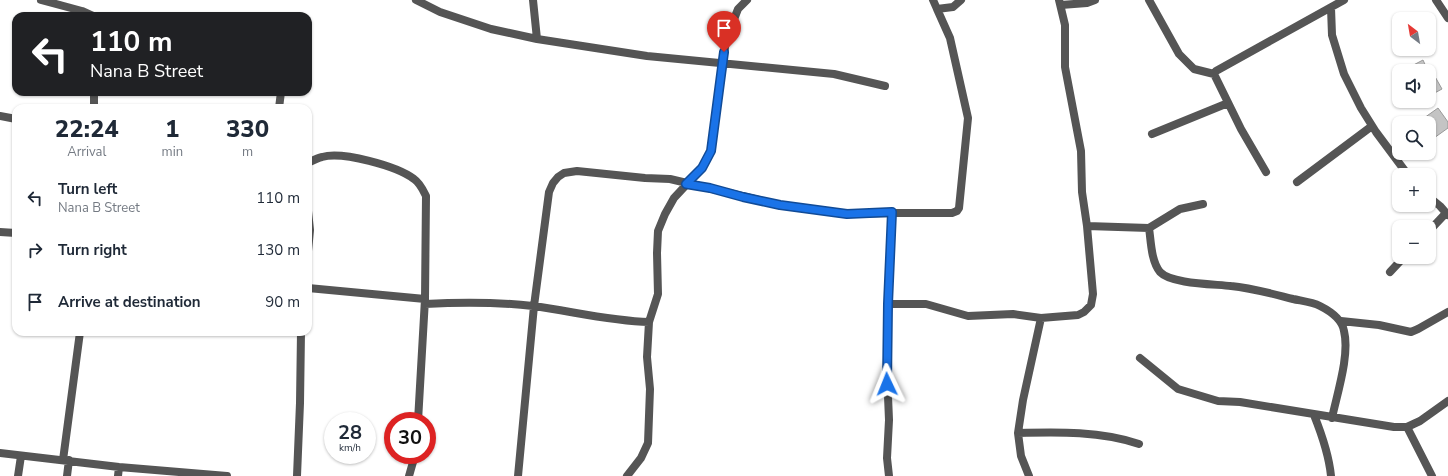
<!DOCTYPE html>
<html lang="en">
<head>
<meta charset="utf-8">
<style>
	:root { --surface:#fff; --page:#f6f6f7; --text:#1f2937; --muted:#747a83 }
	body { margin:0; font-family:"Nunito Sans",sans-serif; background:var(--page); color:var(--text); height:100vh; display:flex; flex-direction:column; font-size:15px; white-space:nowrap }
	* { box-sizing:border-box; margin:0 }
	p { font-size:13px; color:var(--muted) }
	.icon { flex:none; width:22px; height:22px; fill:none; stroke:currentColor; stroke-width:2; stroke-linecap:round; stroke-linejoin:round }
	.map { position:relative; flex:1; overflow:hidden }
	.sheet { position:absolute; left:12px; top:104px; width:300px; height:232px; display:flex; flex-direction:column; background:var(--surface); border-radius:12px; box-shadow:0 1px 3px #0004 }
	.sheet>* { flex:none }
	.top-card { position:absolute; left:12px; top:12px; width:300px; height:84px; border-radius:12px; box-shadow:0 1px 3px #0004; background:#202124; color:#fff; overflow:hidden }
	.needle { width:26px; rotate:329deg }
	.fabs { position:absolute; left:1392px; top:12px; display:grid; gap:8px }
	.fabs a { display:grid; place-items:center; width:44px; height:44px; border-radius:8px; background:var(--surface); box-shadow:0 1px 3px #0004; font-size:20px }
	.speed { position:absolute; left:324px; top:412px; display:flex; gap:8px; font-size:20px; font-weight:700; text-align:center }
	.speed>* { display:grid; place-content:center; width:52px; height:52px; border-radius:50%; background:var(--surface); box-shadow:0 1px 3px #0004; line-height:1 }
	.speed small { font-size:10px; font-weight:400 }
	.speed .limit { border:6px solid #d22; background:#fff; color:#111 }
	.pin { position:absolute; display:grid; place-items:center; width:34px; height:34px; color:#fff; margin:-41px -17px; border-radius:50% 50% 50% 0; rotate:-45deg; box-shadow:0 0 4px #0007 }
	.pin .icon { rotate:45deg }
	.me { position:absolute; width:44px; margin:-22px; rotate:358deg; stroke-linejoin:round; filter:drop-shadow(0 0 3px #0008) }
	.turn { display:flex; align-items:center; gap:14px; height:84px; padding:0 12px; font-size:18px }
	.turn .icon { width:52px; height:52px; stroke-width:2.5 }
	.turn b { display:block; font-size:28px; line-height:34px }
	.eta { display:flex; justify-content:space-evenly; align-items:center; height:68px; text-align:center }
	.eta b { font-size:24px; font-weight:800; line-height:28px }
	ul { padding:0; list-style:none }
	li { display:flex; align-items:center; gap:12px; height:52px; padding:0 12px }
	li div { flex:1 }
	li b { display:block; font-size:15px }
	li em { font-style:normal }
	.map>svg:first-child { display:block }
</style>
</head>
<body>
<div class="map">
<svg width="1448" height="476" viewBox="0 0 1448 476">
	<rect width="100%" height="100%" fill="#fff"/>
	<path fill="#c4c4c4" stroke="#999" d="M1423,60L1428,71H1402Z
		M1429,66L1442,89L1429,96Z
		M1438,108L1448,122V128L1434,138L1429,131V123H1417Z"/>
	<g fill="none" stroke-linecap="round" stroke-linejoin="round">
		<path stroke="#555" stroke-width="8" d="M41,0L82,11L93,16
			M416,0L440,12L491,29L537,39L647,56L834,74L885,86
			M533,0L537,39
			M933,0L937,9L953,7L961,0
			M1149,0L1179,54L1194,69L1214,74
			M1436,0L1448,18
			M1061,5L1087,3L1095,0
			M1331,8L1332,35L1344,74L1361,108L1376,132L1408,175
			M94,92V108
			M279,108L281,92
			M0,116L16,119
			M1152,134L1228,103
			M308,163C312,161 317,158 322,157C342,151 397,166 414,179C420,183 423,190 426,196L425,299L418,421
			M1266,172L1241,129L1214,74L1216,71L1344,0
			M1297,182L1372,126
			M1429,197L1440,206L1448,215
			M308,211L310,230L308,251
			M1087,226L1149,228L1180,209L1203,204
			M1149,228C1151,241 1151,261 1160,272C1171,284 1214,284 1231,286C1252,288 1273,294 1293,299C1302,301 1312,302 1320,306C1330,311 1342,319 1344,331C1350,355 1337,394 1332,418
			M1429,231L1446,213
			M0,232L16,233
			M1390,272L1404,257
			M308,288L425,299
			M425,304C461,302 497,302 533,306C571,311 610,321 649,322
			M888,304H926L968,316L1013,314L1041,318L1053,317L1078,315L1084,312L1091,305L1093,294L1087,226L1082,192L1081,151L1065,67V25L1059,0
			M1341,321L1379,325L1411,332L1418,329L1448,312
			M1140,358L1178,389L1218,401L1240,402L1394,427H1407L1420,421L1448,401
			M1314,415C1322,435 1329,455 1331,476
			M1407,427L1432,476
			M1018,433C1059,432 1101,431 1139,444
			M0,453L119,467L227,476
			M63,460L80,332
			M18,476L21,456
			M67,476L69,460
			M118,476L119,467
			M297,476L300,403L301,332
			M409,476L415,455
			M518,476L534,306L549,192L553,183L558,177L564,173L577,171L645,178L670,179L780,205L847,214L892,213H952L957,211L959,208L968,118L950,38L937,9
			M627,476L641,458L648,443L650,389L647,357L649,322L658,294L657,253L658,231L665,214L674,198L702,168L711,151L726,40L738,9L747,0
			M889,476L887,458L889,420L887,372L888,304L892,213
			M1029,476L1021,456L1018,433L1023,400L1041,318"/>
	</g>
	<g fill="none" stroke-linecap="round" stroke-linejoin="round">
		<g stroke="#114b97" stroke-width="10">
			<path id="route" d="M724,52L711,151L702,168L686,184L710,188L743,197L780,205L847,214L892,212L888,304L887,384"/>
		</g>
		<use href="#route" stroke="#1a73e8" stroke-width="7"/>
	</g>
</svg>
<div class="fabs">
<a><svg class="needle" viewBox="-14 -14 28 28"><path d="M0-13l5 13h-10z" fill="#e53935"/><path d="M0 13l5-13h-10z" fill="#747a83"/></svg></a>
<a><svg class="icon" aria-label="sound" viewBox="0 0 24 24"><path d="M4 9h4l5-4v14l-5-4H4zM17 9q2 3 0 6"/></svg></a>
<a><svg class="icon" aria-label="search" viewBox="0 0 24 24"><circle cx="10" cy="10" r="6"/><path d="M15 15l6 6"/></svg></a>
<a>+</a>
<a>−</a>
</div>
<div class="speed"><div>28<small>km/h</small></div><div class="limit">30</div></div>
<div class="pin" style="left:724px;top:52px;background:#d93025"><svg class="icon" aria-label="arrive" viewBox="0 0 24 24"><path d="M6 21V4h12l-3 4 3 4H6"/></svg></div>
<svg class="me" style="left:887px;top:384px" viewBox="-20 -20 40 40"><path d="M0-17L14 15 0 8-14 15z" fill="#1a73e8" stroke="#fff" stroke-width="4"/></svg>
<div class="top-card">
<div class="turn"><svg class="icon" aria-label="left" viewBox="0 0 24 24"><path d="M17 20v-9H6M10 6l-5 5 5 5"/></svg><div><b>110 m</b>Nana B Street</div></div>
</div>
<section class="sheet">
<div class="eta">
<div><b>22:24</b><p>Arrival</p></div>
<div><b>1</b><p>min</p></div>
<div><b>330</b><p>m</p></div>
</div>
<ul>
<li><svg class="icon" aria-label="left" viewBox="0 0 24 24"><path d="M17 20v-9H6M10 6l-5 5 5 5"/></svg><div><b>Turn left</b><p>Nana B Street</p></div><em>110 m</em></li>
<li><svg class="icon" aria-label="right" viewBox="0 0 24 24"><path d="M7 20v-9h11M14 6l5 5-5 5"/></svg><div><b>Turn right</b></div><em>130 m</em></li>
<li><svg class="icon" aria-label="arrive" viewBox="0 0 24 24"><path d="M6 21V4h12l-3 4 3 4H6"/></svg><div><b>Arrive at destination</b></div><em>90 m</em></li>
</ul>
</section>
</div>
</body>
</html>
